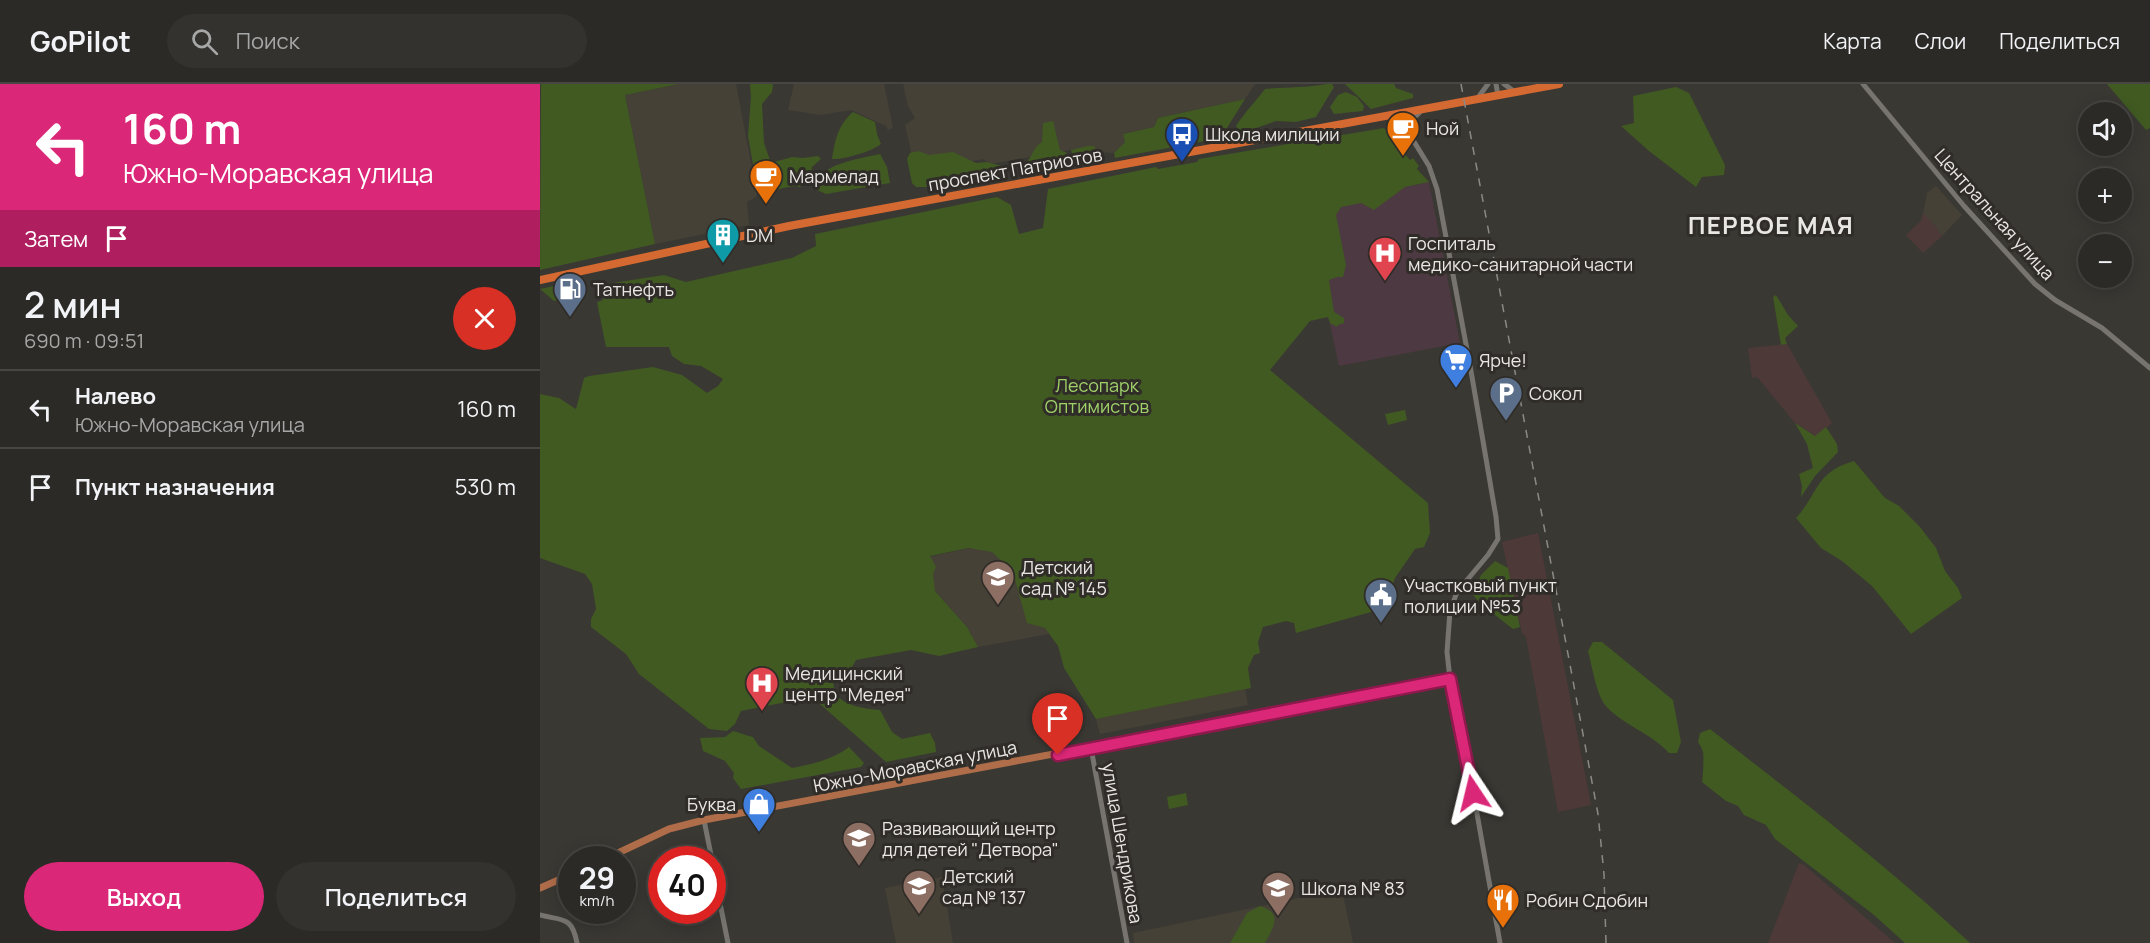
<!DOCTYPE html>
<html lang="ru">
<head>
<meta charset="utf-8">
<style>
	:root { --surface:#2c2a26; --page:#34322e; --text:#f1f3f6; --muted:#a6a7a7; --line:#484643; --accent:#db2777 }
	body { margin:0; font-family:Manrope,sans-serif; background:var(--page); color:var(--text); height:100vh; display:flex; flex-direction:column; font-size:22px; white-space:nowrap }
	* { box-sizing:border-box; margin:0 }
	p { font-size:20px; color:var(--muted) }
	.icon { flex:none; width:33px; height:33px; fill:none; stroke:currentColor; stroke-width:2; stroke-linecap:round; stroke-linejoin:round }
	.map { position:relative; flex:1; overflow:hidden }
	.sheet { display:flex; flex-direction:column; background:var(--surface); width:540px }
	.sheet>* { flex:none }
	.guide { background:#db2777; color:#fff; overflow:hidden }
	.controls { position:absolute; left:1538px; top:18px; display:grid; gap:12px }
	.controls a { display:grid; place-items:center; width:54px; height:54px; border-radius:50%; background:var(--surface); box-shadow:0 3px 15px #0003,0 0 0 2px var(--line); font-size:30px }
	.speed { position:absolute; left:18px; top:762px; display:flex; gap:12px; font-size:30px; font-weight:700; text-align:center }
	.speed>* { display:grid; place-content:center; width:78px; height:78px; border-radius:50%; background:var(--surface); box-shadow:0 3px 15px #0003,0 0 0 2px var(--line); line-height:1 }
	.speed small { font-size:15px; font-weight:400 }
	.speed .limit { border:9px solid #d22; background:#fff; color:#111 }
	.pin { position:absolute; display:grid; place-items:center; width:51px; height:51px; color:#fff; margin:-62px -26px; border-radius:50% 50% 50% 0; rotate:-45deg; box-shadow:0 0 6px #0007 }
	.pin .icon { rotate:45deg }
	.me { position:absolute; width:66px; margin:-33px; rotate:350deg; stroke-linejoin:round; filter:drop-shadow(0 0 4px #0008) }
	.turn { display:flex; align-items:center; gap:21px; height:126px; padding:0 24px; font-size:27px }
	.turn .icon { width:78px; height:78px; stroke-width:2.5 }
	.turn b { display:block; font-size:42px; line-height:51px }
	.then { display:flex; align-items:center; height:57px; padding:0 24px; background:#0003; gap:12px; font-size:22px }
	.round { display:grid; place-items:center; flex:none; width:63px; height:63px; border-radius:32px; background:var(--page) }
	.summary { display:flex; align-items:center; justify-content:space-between; height:102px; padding:0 24px }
	h1 { font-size:36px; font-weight:600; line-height:45px }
	.cta { display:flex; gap:12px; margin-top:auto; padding:12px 24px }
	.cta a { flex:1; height:69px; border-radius:36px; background:var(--accent); color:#fff; font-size:24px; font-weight:600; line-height:69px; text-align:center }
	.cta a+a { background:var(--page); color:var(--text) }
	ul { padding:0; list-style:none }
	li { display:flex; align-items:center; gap:18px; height:78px; padding:0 24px; border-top:2px solid var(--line) }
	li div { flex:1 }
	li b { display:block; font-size:22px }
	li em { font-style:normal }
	header { display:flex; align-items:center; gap:36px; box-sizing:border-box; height:84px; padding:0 30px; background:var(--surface); border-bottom:2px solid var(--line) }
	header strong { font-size:28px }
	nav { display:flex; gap:33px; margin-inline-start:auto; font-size:21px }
	.search { width:420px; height:54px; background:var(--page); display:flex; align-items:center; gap:15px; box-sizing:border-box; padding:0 21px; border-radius:33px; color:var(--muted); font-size:22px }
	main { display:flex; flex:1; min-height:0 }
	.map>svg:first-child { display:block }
</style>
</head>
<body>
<header>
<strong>GoPilot</strong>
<div class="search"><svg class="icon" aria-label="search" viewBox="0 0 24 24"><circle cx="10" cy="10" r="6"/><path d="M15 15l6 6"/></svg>Поиск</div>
<nav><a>Карта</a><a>Слои</a><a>Поделиться</a></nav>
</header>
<main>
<section class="sheet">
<div class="guide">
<div class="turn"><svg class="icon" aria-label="left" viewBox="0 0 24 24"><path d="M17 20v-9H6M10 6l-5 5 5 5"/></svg><div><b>160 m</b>Южно-Моравская улица</div></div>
<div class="then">Затем<svg class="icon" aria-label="arrive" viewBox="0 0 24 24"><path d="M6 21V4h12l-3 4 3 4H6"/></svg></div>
</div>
<div class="summary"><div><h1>2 мин</h1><p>690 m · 09:51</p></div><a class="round" style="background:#d93025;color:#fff"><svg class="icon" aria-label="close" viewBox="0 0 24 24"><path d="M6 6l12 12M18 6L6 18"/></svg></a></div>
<ul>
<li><svg class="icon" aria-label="left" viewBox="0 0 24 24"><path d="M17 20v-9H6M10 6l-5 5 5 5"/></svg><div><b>Налево</b><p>Южно-Моравская улица</p></div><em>160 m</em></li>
<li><svg class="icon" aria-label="arrive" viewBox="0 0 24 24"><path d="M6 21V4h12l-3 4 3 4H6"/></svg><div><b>Пункт назначения</b></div><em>530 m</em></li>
</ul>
<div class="cta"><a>Выход</a><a>Поделиться</a></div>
</section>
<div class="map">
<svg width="1610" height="859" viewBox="0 0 1610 859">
	<rect width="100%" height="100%" fill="#3a3833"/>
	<path fill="#454137" d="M139,0H196L217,110L216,113L207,118L209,141L115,160L85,11Z
		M254,0H344L353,44L348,46L346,42L311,26L281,31L248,26Z
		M363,0H715L705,15L618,34L614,43L583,50L585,58L574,69L555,68L553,62L450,80L443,75L418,80L373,76L365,41L375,34L368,22Z
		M1396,102L1422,131L1402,152L1383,130L1387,109Z
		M464,457L514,549L438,563L427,543L390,501L383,474Z
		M705,605L708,621L560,650L556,635Z
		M402,793L413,859H356L345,804Z
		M802,805L813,859H594L593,849Z"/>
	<path fill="#4e3939" d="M1383,129L1398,145L1397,146L1402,152L1383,169L1366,151L1381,137Z
		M1247,260L1292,339L1276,352L1255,339L1217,293L1212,294L1208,264Z
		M998,449L1051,721L1018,728L986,553L982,549L962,458Z
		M1259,779L1264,781L1355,859H1228Z"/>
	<path fill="#4d3941" d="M889,98L920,259L799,282L765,123Z"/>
	<path fill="#405a22" d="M1,0H139L85,11L115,160L0,186Z
		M210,0H233L232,8L222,20L224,59L231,79L252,73L263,74L278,72L281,75L272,83L270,97L260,103L254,102L218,109L208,52L211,13Z
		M786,0H792L794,3L776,33L756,38L736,37L705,48L699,46L696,42C705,28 715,18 725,5C746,3 766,4 786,0Z
		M805,0H854L856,4L873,10V14L831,25Z
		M1567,0H1610V44L1606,46Z
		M1136,3L1149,9L1185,81L1184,91L1162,93L1156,103L1109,67L1081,42L1094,39L1093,12Z
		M806,8L817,13L824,22L823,27L794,30L790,23L798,11Z
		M705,15L682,52L676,55L575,74L574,69L585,58L583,50L614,43L618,34Z
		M313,28L335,38L337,50L341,60C333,67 303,76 292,75C295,56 298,41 313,28Z
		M513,37L520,66L527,69L529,75L523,83L507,87L490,85L485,79C493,73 493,63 502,58L503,39Z
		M844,44L857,61H862L863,64L861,66L870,76L873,74L879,82L877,85L889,98L865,103L834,126L821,119L801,123L796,131L806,181L803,193H797L789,196L794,228L804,234V239L798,241L797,243L790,239L788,233L770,237L730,286L888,419L890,449L884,463L875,465L855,494L853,500L849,503L831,528L756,549L754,539L746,537L723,543L718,558L720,569L714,571L708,584L711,604L556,635L524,584L518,562L505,544L487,539L473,488L452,468L429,464L390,472L396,483L393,490L395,507L427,543L438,563L399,572L371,566L316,576C310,588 306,591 292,593C293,598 294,604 295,608C301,622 327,625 340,626L352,648L362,655L390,649L395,659L396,668L346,678L272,613L201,627L195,640L187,647L169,645L99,590L86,570L51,543V535L56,525L52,500L45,490L0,474V310L19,314L36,325L44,294L49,292L113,283L142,291L167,309L178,302L183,295L161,282L144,280L132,272L129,263H66L57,218L63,216L60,201L124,191L146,198L252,174L276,162L275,150L457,113L471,121L479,150L503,144L508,105L616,83L618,85L657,78L659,75Z
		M548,62H554L557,67L556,73L549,72L538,75L533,73L531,66Z
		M378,67L389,71L413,68L436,79L446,78L462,82L463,88L446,94L421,92L414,96L403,98L397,97L390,103H376L372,99L367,75L370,69Z
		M340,70L347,83L350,99L286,110L275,105C277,79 320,75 340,70Z
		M42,196L39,212L14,217L0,205Z
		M1236,211L1248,231L1258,242L1245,254L1247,260L1241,261L1233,213Z
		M865,326L867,336L848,341L845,330Z
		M1255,339L1275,352L1286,343L1297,360L1298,368L1275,392L1261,413L1262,402L1259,390L1273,384L1267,360Z
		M1314,377L1345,414L1359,422L1380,443L1396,464L1405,487L1418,504L1422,514L1371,550L1332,502L1302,477L1281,464L1256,434C1279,409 1275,388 1314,377Z
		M955,477L968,484L980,543L973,545L942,521L932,510L941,491Z
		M1053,558H1062L1133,616L1141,658L1137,669H1129C1111,649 1081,640 1065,621C1056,609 1052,581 1048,567Z
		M1170,645C1258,714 1348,782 1430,859H1365L1334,831L1235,755L1226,741L1204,731L1198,722L1186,717L1162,698C1163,694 1164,672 1163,668C1162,664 1160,661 1158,658L1160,649Z
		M193,647C199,648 206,652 213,653L219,662L252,684C272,680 292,676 309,663L324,679L321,683L201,705L193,694L194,689L185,677L163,667L160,654L185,653Z
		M646,709L648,721L629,725L627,713Z
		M720,822C744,829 733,844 725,859H690L707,829Z"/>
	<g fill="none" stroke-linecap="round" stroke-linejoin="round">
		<path stroke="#77746f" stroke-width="5" d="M956,0L958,12
			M964,0L975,8
			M1323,0L1424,122L1495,200L1515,216L1562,244L1610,284
			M937,15L948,0
			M857,30L889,82L897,105L931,287L956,433L958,455L948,471L917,508L910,527L907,568L910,595L920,634L960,859
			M867,47L873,35L883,25
			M551,664L587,859
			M164,736L172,776
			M172,779L188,859
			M0,831C23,837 32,832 37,859"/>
		<path stroke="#af6d4a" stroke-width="7" d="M63,776L129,745L164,736L910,595
			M0,804L32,790"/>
		<path stroke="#d46931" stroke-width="8" d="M0,196L249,142L1019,0"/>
		<path stroke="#8c8a86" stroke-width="1.5" stroke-dasharray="8 8" stroke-linecap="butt" d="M921,0L1058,730L1064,790L1066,859"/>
	</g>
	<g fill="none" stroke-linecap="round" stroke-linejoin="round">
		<g stroke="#8e194d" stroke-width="15">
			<path id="route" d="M518,671L910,595L933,709"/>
		</g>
		<use href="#route" stroke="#db2777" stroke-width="10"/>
	</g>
	<defs>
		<g id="cafe-pin" transform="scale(1.725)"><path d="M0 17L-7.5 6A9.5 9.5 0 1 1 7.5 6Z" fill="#e8710a" stroke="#302d29"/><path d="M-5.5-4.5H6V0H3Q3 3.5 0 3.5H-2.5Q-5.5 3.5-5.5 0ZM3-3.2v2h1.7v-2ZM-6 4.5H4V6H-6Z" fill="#fff"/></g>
		<g id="bus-pin" transform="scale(1.725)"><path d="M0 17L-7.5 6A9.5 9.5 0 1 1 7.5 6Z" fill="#1a4fb4" stroke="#302d29"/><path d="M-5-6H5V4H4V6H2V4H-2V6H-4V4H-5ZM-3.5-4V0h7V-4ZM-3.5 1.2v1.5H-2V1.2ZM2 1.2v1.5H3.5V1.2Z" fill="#fff"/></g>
		<g id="building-pin" transform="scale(1.725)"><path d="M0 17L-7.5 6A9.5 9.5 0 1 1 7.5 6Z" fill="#0f9aa8" stroke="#302d29"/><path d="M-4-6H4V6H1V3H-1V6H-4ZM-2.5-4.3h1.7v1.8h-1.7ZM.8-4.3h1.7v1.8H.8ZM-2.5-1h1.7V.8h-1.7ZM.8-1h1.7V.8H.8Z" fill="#fff"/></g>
		<g id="hospital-pin" transform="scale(1.725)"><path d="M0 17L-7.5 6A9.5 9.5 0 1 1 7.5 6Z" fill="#e0444e" stroke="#302d29"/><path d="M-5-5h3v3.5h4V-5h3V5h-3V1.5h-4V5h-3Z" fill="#fff"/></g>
		<g id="fuel-pin" transform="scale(1.725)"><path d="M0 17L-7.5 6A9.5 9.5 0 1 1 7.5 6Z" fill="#5c6f8a" stroke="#302d29"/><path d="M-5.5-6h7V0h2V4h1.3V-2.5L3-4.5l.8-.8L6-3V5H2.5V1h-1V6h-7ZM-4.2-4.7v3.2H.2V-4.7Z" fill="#fff"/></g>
		<g id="supermarket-pin" transform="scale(1.725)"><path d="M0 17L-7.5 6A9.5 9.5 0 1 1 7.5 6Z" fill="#3f7fe0" stroke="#302d29"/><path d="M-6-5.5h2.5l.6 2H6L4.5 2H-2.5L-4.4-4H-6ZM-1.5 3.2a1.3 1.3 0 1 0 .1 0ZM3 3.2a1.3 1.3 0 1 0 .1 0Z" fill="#fff"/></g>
		<g id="parking-pin" transform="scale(1.725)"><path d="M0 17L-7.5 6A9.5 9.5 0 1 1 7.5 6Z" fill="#5c6f8a" stroke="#302d29"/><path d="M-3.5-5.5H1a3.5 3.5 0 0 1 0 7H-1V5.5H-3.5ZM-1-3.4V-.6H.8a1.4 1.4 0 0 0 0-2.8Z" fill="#fff"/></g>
		<g id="school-pin" transform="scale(1.725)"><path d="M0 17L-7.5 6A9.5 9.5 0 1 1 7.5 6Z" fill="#8d6e63" stroke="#302d29"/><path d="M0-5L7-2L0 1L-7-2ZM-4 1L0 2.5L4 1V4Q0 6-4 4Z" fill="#fff"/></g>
		<g id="civic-pin" transform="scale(1.725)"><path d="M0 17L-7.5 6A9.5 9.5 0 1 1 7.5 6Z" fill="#5c6f8a" stroke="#302d29"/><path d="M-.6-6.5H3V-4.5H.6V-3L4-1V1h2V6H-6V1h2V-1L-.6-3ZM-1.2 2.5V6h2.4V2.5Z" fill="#fff"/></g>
		<g id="shop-pin" transform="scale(1.725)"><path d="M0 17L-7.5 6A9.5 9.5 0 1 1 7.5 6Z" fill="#3f7fe0" stroke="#302d29"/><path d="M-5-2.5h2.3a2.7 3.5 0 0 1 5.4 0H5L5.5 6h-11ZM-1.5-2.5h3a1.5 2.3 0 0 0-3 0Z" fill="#fff"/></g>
		<g id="restaurant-pin" transform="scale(1.725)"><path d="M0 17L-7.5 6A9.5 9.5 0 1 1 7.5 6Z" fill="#e8710a" stroke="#302d29"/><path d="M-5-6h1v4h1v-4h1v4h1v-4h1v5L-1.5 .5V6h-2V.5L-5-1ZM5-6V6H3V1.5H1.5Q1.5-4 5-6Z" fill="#fff"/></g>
	</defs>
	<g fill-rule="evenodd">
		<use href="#cafe-pin" x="863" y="44"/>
		<use href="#bus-pin" x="642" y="50"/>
		<use href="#cafe-pin" x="226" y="92"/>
		<use href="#building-pin" x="183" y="151"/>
		<use href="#hospital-pin" x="845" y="169"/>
		<use href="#fuel-pin" x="30" y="205"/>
		<use href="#supermarket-pin" x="916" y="276"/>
		<use href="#parking-pin" x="966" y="309"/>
		<use href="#school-pin" x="458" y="493"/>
		<use href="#civic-pin" x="841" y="511"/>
		<use href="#hospital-pin" x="222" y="599"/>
		<use href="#shop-pin" x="219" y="720"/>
		<use href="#school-pin" x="319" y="754"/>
		<use href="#school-pin" x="379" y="802"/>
		<use href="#school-pin" x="738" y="804"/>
		<use href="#restaurant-pin" x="963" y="816"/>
	</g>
	<g text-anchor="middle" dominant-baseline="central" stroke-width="6" stroke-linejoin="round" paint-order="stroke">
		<g font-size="18" fill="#e9e7e4" stroke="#302d29" text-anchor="start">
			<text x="886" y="44">Ной</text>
			<text x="665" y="50">Школа милиции</text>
			<text x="249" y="92">Мармелад</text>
			<text x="206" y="151">DM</text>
			<text x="868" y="159">Госпиталь<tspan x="868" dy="21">медико-санитарной части</tspan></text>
			<text x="53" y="205">Татнефть</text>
			<text x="939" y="276">Ярче!</text>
			<text x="989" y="309">Сокол</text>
			<text x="481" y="483">Детский<tspan x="481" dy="21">сад № 145</tspan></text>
			<text x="864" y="501">Участковый пункт<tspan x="864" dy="21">полиции №53</tspan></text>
			<text x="245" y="589">Медицинский<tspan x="245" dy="21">центр "Медея"</tspan></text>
			<text x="196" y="720" text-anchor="end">Буква</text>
			<text x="342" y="744">Развивающий центр<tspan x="342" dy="21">для детей "Детвора"</tspan></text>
			<text x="402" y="792">Детский<tspan x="402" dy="21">сад № 137</tspan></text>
			<text x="761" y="804">Школа № 83</text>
			<text x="986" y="816">Робин Сдобин</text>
		</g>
		<g font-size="18" fill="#e9e7e4" stroke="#302d29">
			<text transform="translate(475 85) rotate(-10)">проспект Патриотов</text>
			<text transform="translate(1455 130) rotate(48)">Центральная улица</text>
			<text transform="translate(375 682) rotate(-11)">Южно-Моравская улица</text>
			<text transform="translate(583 759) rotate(80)">улица Шендрикова</text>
		</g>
		<g font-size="18" fill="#9fd168" stroke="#302d29">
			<text x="557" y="301">Лесопарк<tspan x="557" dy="21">Оптимистов</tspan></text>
		</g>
		<g font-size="24" font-weight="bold" letter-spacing="1.5" fill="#e9e7e4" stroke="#302d29">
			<text x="1231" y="140">ПЕРВОЕ МАЯ</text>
		</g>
	</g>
</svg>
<div class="controls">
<a><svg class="icon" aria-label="sound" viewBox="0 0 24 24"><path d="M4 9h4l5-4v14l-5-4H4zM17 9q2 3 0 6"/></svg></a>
<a>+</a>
<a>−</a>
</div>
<div class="speed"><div>29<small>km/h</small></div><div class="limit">40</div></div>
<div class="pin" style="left:518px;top:671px;background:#d93025"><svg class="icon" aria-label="arrive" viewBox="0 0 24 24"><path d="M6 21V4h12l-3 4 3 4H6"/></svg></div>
<svg class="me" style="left:933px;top:709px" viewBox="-20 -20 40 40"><path d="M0-17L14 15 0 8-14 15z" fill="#db2777" stroke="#fff" stroke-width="4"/></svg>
</div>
</main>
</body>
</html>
